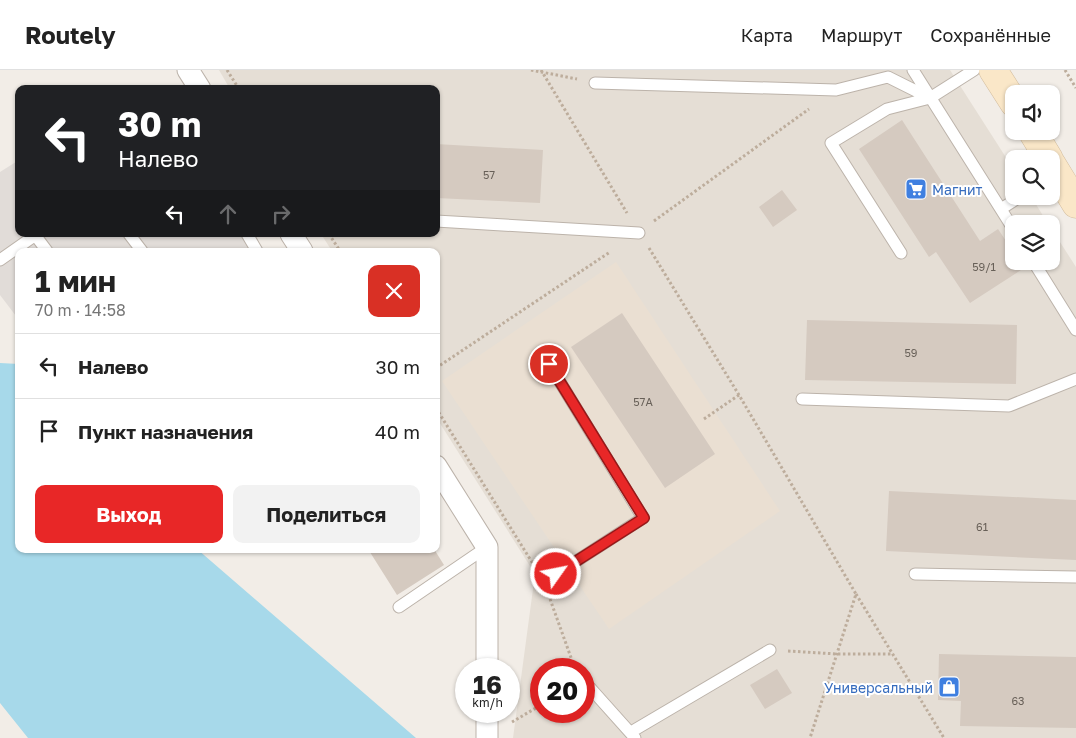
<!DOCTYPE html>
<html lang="ru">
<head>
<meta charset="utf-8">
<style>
	:root { --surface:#fff; --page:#f2f2f2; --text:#222; --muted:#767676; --line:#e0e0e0; --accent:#e82727 }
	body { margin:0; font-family:"Golos Text",sans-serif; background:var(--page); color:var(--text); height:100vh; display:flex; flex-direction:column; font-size:19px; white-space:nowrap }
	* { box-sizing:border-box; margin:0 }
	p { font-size:16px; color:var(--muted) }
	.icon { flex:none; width:28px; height:28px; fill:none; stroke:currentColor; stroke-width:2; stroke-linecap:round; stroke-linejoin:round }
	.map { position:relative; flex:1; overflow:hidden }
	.side { position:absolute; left:15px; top:178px; width:425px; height:305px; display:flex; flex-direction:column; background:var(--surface); border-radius:10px; box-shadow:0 1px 4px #0004 }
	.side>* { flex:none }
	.banner { position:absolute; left:15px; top:15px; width:425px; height:152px; border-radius:10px; box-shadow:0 1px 4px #0004; background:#202124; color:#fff; overflow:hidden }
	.fabs { position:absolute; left:1005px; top:15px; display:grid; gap:10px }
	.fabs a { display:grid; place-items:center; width:55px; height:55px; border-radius:10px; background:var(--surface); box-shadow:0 1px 4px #0004; font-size:25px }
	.speed { position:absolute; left:455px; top:588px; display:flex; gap:10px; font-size:25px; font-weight:700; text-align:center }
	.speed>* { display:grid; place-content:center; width:65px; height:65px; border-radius:50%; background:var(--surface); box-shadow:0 1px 4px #0004; line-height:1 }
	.speed small { font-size:12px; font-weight:400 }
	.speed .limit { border:8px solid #d22; background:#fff; color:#111 }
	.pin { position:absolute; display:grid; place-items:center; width:42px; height:42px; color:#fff; margin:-21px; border:2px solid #fff; border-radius:50%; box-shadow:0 1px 5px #0007 }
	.me { position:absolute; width:55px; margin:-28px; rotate:57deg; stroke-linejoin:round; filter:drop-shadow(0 0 4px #0008) }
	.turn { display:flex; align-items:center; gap:18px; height:105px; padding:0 20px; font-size:22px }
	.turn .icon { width:65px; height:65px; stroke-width:2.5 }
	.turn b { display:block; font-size:35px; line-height:42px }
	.lanes { display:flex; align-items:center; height:48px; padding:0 20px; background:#0003; justify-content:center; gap:25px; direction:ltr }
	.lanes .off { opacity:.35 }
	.round { display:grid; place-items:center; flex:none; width:52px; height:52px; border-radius:10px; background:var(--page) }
	.head { display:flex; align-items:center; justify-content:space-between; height:85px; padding:0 20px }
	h1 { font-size:30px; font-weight:700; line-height:38px }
	.button { display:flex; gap:10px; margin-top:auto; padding:10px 20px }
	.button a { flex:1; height:58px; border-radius:10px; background:var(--accent); color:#fff; font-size:20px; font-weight:700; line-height:58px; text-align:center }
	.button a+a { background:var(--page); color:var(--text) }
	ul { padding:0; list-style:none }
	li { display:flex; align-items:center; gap:15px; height:65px; padding:0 20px; border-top:1px solid var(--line) }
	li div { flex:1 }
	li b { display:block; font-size:19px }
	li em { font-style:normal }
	header { display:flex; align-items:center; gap:30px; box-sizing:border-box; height:70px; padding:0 25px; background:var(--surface); border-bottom:1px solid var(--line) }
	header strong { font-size:24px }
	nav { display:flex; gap:28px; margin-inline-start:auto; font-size:18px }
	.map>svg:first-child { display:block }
</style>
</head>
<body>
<header>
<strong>Routely</strong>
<nav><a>Карта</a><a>Маршрут</a><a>Сохранённые</a></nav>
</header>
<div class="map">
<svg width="1076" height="668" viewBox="0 0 1076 668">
	<rect width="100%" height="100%" fill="#f2ede7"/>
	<path fill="#e5ded5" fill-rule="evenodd" d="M219,0H950L1014,100V126H1031L1048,154H1014V191H1051V158L1076,197V668H513L535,504L436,347V181H332L321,164H436V19H230ZM541,599H584V641H541Z"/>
	<path fill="#e1dcd8" d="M19,90V164H248L260,181H19V250L0,225V102Z"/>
	<path fill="#eadfd2" d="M616,192L780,441L609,559L442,311Z"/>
	<path fill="#a7d9ea" d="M0,293L19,294V479H197L416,668H28L0,633Z"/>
	<path fill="#d5cac0" d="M902,50L980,171L998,159L1014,183V191H1019L1024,198L970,233L936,182L929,187L859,79Z
		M436,74L543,80L540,133L436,128Z
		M782,120L797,140L773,157L759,137Z
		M622,243L715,384L665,418L571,277Z
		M807,250L1017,255L1016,314L805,310Z
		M889,421L1076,430V490L886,481Z
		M368,479H434L444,495L397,525Z
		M939,584L1076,587V658L960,656L961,631L938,630Z
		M777,599L792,623L765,639L750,615Z"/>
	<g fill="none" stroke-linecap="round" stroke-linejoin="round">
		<g stroke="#bcb3aa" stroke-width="13">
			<path id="service" d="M913,0L1014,160
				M595,13L836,20L888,7L930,28
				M1001,139L1021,126
				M436,151L639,163
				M129,164L142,181
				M247,164L257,181
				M35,165L47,181
				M901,183L831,73L887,39L930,28L974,0
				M0,190L37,164
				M1033,191L1076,260
				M802,329L1009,336L1076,309
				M915,504L1076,507
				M544,512L643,448L549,294
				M399,537L487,477
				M584,611L635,668
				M631,662L770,580"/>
		</g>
		<g stroke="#bcb3aa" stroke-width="23">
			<path id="minor" d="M188,0L200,19
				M291,164L302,181
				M436,396L487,477V599
				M487,641V668"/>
		</g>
		<g stroke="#d1bb9c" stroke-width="29">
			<path id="secondary" d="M993,0L1014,33
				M1032,61L1049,89
				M1051,93L1076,134"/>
		</g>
		<path stroke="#bdad9c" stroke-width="3" stroke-dasharray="2.5 2.5" stroke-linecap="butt" d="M227,0L239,19
			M531,0L577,9
			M541,0L627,143
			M1065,0L1076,18
			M654,151L809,39
			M329,164L340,181
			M649,178L739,325L856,524L810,668
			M436,298L610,182
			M436,338L535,497
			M704,349L739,325
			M856,524L944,668
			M550,529L574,596
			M788,581L837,584H893
			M512,652L541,635"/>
		<use href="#service" stroke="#fff" stroke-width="11"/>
		<use href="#minor" stroke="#fff" stroke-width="21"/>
		<use href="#secondary" stroke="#fae7c8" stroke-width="28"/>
	</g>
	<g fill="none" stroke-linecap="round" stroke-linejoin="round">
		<g stroke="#971919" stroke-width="12">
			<path id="route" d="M549,294L644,448L556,504"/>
		</g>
		<use href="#route" stroke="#e82727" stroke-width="9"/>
	</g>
	<defs>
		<g id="supermarket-square" transform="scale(1.125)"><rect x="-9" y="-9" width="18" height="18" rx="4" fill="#3f7fe0" stroke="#fff"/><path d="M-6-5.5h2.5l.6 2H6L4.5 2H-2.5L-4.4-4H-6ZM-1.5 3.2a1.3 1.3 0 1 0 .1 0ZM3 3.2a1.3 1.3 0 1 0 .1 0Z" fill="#fff"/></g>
		<g id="shop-square" transform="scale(1.125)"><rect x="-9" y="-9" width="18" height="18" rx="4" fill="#3f7fe0" stroke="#fff"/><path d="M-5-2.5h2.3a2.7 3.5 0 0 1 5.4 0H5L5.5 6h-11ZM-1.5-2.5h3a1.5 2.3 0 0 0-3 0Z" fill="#fff"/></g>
	</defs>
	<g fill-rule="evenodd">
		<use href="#supermarket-square" x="916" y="119"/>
		<use href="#shop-square" x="949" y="617"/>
	</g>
	<g text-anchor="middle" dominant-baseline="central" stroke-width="4" stroke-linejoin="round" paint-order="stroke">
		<g font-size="11" fill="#686058">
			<text x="489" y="104">57</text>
			<text x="984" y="196">59/1</text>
			<text x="911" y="282">59</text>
			<text x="643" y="331">57А</text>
			<text x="982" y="456">61</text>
			<text x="1018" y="630">63</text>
		</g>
		<g font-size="14" fill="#366cbe" stroke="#fff" text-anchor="start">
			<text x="932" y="119">Магнит</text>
			<text x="933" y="617" text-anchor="end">Универсальный</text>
		</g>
	</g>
</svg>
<div class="fabs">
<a><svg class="icon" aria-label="sound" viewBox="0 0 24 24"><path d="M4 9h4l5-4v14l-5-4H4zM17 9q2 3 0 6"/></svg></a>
<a><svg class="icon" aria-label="search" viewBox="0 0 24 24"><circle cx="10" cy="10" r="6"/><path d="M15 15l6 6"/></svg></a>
<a><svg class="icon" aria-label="layers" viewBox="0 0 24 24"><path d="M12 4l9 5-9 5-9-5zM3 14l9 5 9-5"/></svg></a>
</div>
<div class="speed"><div>16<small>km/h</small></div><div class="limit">20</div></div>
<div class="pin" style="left:549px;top:294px;background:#d93025"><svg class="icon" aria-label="arrive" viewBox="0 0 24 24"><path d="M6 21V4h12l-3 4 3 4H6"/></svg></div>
<svg class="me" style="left:556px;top:504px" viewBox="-20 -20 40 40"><circle r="17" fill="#e82727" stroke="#fff" stroke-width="3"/><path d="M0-11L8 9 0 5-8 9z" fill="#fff"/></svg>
<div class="banner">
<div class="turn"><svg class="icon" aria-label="left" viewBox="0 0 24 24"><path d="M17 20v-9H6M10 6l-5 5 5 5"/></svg><div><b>30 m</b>Налево</div></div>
<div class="lanes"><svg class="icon" aria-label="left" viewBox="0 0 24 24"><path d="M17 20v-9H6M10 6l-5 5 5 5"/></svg><svg class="icon off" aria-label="ahead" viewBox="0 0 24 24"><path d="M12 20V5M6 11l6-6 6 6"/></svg><svg class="icon off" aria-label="right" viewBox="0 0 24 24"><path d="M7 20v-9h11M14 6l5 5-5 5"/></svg></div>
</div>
<section class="side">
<div class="head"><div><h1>1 мин</h1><p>70 m · 14:58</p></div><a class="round" style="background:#d93025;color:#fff"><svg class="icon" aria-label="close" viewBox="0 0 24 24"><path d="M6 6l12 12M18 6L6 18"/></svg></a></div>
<ul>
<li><svg class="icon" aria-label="left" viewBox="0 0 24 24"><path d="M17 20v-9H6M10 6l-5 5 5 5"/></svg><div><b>Налево</b></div><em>30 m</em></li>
<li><svg class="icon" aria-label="arrive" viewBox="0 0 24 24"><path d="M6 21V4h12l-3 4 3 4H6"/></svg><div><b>Пункт назначения</b></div><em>40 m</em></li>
</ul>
<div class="button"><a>Выход</a><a>Поделиться</a></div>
</section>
</div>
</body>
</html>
